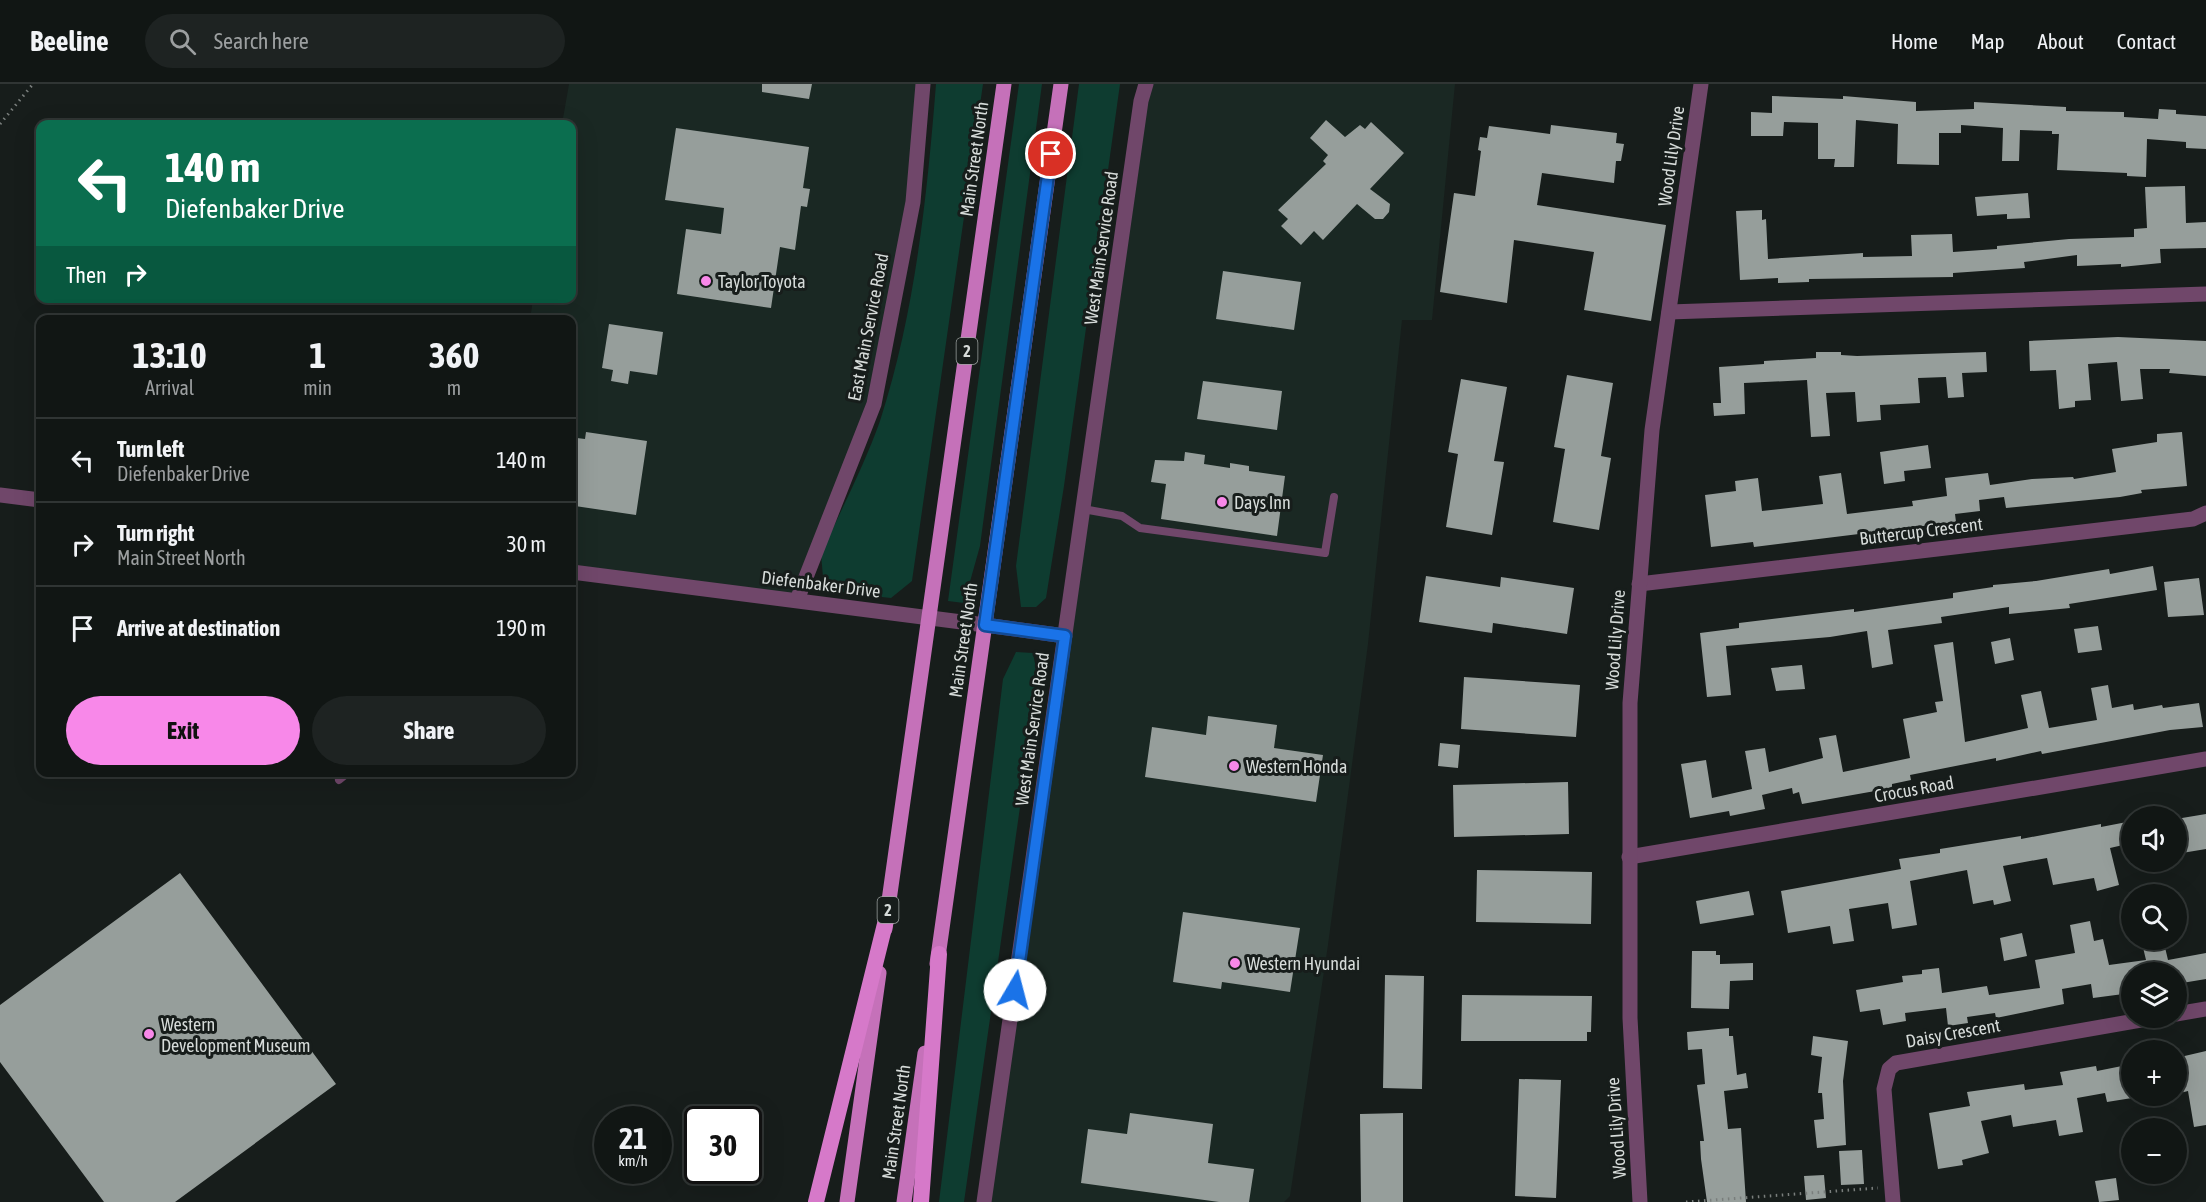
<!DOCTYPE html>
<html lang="en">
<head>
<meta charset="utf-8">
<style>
	:root { --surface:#111614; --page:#1e2322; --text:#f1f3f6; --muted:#9c9fa0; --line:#303534; --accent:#f888e9 }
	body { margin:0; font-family:"Asap Condensed",sans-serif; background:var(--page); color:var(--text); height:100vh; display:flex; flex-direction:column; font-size:22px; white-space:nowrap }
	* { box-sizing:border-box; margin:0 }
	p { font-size:20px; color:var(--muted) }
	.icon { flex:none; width:33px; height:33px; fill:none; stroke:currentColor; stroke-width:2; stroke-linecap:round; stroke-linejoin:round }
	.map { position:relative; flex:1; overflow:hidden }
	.drawer { position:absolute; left:36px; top:231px; width:540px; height:462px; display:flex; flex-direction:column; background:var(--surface); border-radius:12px; box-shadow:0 6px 24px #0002,0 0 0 2px var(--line) }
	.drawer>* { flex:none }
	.hud { position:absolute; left:36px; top:36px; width:540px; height:183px; border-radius:12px; box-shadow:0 6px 24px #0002,0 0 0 2px var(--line); background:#0b6e4f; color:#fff; overflow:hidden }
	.controls { position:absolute; left:2121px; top:722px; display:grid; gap:12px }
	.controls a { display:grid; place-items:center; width:66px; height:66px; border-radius:50%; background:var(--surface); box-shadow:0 6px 24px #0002,0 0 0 2px var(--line); font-size:30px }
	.speed { position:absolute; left:594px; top:1022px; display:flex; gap:12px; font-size:30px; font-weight:700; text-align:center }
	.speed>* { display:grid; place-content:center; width:78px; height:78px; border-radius:50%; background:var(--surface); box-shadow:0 6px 24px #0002,0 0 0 2px var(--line); line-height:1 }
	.speed small { font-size:15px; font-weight:400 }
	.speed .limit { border:3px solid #111; border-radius:9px; background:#fff; color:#111 }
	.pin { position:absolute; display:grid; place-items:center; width:51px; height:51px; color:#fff; margin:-26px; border:3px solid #fff; border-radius:50%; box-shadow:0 2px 6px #0007 }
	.me { position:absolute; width:66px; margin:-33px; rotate:8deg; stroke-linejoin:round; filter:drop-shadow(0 0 4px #0008) }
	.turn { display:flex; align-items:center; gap:21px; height:126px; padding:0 30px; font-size:27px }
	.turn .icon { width:78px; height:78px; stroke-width:2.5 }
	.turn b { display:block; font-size:42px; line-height:51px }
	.then { display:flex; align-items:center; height:57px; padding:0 30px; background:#0003; gap:12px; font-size:22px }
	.eta { display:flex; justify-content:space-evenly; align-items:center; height:102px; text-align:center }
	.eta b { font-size:36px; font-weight:700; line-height:42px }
	.action { display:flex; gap:12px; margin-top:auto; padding:12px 30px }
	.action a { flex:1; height:69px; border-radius:36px; background:var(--accent); color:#111; font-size:24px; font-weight:700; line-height:69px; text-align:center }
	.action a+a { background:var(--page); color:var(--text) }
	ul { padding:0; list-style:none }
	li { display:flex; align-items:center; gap:18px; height:84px; padding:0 30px; border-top:2px solid var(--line) }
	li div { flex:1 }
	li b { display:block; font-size:22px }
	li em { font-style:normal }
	header { display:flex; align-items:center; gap:36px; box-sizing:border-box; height:84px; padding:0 30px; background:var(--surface); border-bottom:2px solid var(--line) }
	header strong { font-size:28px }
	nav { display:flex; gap:33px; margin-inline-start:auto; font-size:21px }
	.search { width:420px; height:54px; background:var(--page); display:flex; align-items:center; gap:15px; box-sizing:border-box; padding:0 21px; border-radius:33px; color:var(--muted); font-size:22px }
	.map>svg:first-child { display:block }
</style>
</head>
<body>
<header>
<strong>Beeline</strong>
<div class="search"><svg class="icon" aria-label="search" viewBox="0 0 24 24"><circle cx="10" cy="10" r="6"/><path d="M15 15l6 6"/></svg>Search here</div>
<nav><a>Home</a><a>Map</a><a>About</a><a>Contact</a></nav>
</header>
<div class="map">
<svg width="2206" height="1118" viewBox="0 0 2206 1118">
	<rect width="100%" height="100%" fill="#171d1b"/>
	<path fill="#1a2823" d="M569,0H923L913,118L874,320L797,516L572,488V236H530L533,215L572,214V40H562Z
		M1146,0H1455L1432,236H1402L1368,560L1328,861L1290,1112L1284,1118H984Z"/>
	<path fill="#0e3c30" d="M936,0H983L912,497L891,514L845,509L823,493L821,470C841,426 864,382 880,337C915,229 927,113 936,0Z
		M1019,0H1042L980,462L964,519L948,517Z
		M1079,0H1120L1064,402L1046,514L1036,523H1021L1016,482Z
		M1016,568L1033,569L1038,596L964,1118H939L1003,595Z"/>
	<path fill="#969e9b" d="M762,0H812L809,15L762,8Z
		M1772,12L1843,15V12L1916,18V27L1974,25V18L2066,23V27L2124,28V33L2158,35L2159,25L2176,26V30L2206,32V65L2186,64V58L2147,55L2146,93L2127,92V89L2057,86L2059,50H2052V47L2020,46L2019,77H2002L2003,44L1961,41V49H1939V81L1897,80L1898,40L1856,36L1854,83H1834L1835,75H1818V39L1784,38L1783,52H1751V28L1772,29Z
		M1326,36L1345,53L1360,41L1365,45L1371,38L1404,69L1370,105L1390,120L1389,128L1383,135H1375L1357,120L1323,156L1314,147L1301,161L1281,142L1288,135L1278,126L1326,80L1323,77L1328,71L1310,54Z
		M1551,41L1617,49L1616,59L1624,60L1621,77H1616L1614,99L1542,89L1537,121L1666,141L1651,237L1584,226L1594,168L1514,156L1507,219L1440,208L1454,109L1475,112L1481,67L1478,66L1480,53L1487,54L1489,42L1550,50Z
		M676,44L809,63L803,104L810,105L807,123L801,122L795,166L780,163L771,224L677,210L686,145L721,150L724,124L665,116Z
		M2185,102L2186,139L2206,138V164L2160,165L2161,179L2121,183V180L2077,182V171L2024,178L2025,184L1953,189V193L1809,195V198L1778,199V194L1740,196L1736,127L1762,126V136L1766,135L1768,175L1863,169V173L1912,172L1911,151L1952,150L1953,168L1997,165V162L2069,155L2134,153V145L2147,144L2145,103Z
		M2028,109L2030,134L2007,135V130L1977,132L1975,113Z
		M1223,187L1301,198L1294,246L1216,235Z
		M609,240L663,248L657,291L630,287L628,300L611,297L613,286L602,284Z
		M2118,253L2206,257V292L2169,289L2170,285H2140L2143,315L2121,317L2117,278L2088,280L2091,316L2075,317V323L2059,325L2056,286L2030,287L2029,257Z
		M1816,268H1841V271L1857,272L1986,268L1987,288L1962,289L1964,313L1948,314L1946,293L1918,294L1920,319L1880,321L1881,336L1857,338L1855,308L1826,309L1830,352L1811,353L1807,296L1744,299L1745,330L1714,332L1713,319H1721L1719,283L1764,280V277L1816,274Z
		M1567,291L1613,299L1601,372L1611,374L1599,446L1553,438L1565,365L1554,363Z
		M1461,295L1507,303L1494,377L1504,378L1492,451L1446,443L1458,370L1448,368Z
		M1203,297L1282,307L1277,346L1197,335Z
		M586,348L647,357L636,431L575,422L576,415L572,414V391L577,354L585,355Z
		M2182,348L2187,402L2141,406L2142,409L2120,413L2006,424L2004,413L1979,416L1980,427L1955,430L1956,438L1754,463L1753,458L1711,463L1705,411L1736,407L1735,397L1758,394L1762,427L1823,420L1819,392L1841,389L1847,430L1913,422L1912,417L1947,412L1945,394L1988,389L1990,401L2032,395L2073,393L2074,395L2116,388L2112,365L2157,358V350Z
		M1928,361L1931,384L1904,387L1905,397L1884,400L1880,368Z
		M1185,368L1205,371L1204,380L1230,384V379L1249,382V387L1285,392L1277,452L1161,435L1166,400L1151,398L1155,376L1184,377Z
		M2153,482L2157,506L2069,520L2070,524L2009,530V523L1941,533L1942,539L1888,546L1893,580L1872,584L1867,547L1830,553L1726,562L1731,611L1707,613L1700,549L1739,544V539L1854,525V528L1953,514V509L1993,503V501L2036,497L2109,485L2110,490Z
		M1426,492L1500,503L1501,493L1574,504L1567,550L1493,539L1492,549L1419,538Z
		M2199,494L2204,531L2168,533L2164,498Z
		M2098,542L2102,566L2078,569L2074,545Z
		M2010,554L2014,576L1995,580L1991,558Z
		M1953,558L1965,658L2028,644L2021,611L2041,607L2049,644L2097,636L2091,604L2108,601L2112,624L2133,620L2134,626L2162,621L2163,624L2199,619L2203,643L2170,646L2042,670L2041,667L1996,677V674L1910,691L1911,696L1892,700V704L1802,720L1799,708L1793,710L1792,704L1762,711L1765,725L1730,732L1729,727L1690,734L1681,680L1706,676L1712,714L1752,705L1745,667L1765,664L1769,688L1823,674L1819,654L1836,651L1843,688L1910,674L1903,635L1937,628L1935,618L1943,617L1934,561Z
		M1802,581L1805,605L1776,607L1771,584Z
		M1464,593L1580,601L1576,653L1461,645Z
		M1208,632L1277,641L1274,664L1323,671L1316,718L1145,693L1152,643L1206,651Z
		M1440,659L1460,661L1458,684L1438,682Z
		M1568,698L1569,750L1454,753L1453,701Z
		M2206,730V765L2176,770V735Z
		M2132,737V759L2110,764L2119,801L2097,807L2094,794L2053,801L2047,774L2003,782L2011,817L1994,821L1993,816L1973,820L1967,786L1910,797L1917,841L1892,845L1888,819L1849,825L1854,857L1833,860L1830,842L1788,849L1781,807L1901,785L1899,775L1940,769V765L2021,752V755L2101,740V743Z
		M1477,786L1592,788L1591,840L1476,838Z
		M180,789L336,1000L175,1118H104L0,978V921Z
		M1749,807L1754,831L1700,840L1696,817Z
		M1183,828L1300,844L1290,908L1222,898L1221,905L1173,898Z
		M2090,837L2094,857L2103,855L2109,881L2146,876L2141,855H2163L2168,876L2206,869V895L2176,900V888H2128L2131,909L2093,914L2091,900L2062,905L2064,920L1996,934L1995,929L1967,933L1968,939L1948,942L1946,924L1905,929L1906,937L1883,941L1880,925L1860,928L1856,906L1903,898L1902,892L1922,890V886L1939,884L1942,909L1987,902L1989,911L2040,904L2035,876L2075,869L2070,841Z
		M2022,849L2027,872L2004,877L2000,854Z
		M1692,867H1716V871H1720V880L1753,879V896L1730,897L1729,925L1691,924Z
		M1385,891L1424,892L1422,1005L1383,1004Z
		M1462,911L1592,912L1591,948H1587V957H1461Z
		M1729,944V952H1733L1737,991L1746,989L1748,1004L1724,1007L1728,1045L1741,1044L1746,1118H1707L1701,1075L1700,1057H1704L1697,1001L1705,1000L1702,965L1688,966L1687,948Z
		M1813,952L1848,957L1843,997L1846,1061L1817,1064L1814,1036L1824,1035L1822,1009H1818L1822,973L1811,971Z
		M2206,967V1041L2194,1043L2188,1007L2176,1010V974Z
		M2132,980V1014L2107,1018L2105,1009L2077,1014L2083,1048L2059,1052L2056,1036L2013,1043L2011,1031L1981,1037L1989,1069L1962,1076L1963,1081L1938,1085L1929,1029L1970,1022L1967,1008L2024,1000L2025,1006L2063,1001L2060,988L2096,982L2097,987Z
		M1519,995L1561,996L1556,1114L1515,1112Z
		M1130,1029L1213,1040L1208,1079L1254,1085L1249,1118H1219L1081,1099L1088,1045L1127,1050Z
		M1403,1029V1118H1361L1360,1030Z
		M1862,1066L1864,1100L1841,1101L1839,1067Z
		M1824,1091L1826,1114L1806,1116L1804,1092Z
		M2116,1094L2119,1116L2099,1118L2095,1097Z"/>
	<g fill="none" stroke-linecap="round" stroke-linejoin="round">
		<path stroke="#797e7c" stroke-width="3" stroke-dasharray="1.5 4.5" stroke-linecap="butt" d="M0,40L33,0
			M1686,1118L1878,1104"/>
		<path stroke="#70476a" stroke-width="8" d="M1083,425L1122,432L1140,444L1325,469L1334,413
			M339,696L349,688"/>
		<path stroke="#70476a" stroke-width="15" d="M1669,228L2206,210
			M1639,500L2193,435L2206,429
			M797,516L874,320L913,118L923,0
			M985,541L1065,552
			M1629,773L2206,675
			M2176,930L2206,925
			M984,1118L1141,17L1146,0
			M1893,1118L1884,1005L1889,985L1896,979L2158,933"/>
		<path stroke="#70476a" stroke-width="15" d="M0,411L40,416
			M572,488L985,541
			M1640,1118L1630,934V619L1652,346L1701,0"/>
		<path stroke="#c571b9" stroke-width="15" d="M885,845L1004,0
			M937,880L1061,0
			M847,1118L879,889
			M904,1118L925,969"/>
		<path stroke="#d679c9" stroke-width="16" d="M816,1118L887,832
			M921,1118L939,870"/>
	</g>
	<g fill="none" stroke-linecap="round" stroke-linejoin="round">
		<g stroke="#114b97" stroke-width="15">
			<path id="route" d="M1015,906L1065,552L985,541L1051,70"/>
		</g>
		<use href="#route" stroke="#1a73e8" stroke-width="10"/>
	</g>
	<g fill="#f888e9" stroke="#171d1b" stroke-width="2">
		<circle cx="706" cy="197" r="6"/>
		<circle cx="1222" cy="418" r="6"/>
		<circle cx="1234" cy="682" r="6"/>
		<circle cx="1235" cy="879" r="6"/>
		<circle cx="149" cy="950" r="6"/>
	</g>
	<g text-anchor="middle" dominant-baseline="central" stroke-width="6" stroke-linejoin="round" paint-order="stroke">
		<g fill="#171d1b" stroke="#9da2a0" stroke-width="1.5">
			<rect x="956.5" y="254" width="21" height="26" rx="4.5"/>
			<rect x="877.5" y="813" width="21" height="26" rx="4.5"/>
		</g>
		<g font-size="16" font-weight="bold" fill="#d6dbd9">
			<text x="967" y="267">2</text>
			<text x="888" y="826">2</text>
		</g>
		<g font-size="18" fill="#d6dbd9" stroke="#171d1b">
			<text transform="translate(1671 72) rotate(-82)">Wood Lily Drive</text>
			<text transform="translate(974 75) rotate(-82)">Main Street North</text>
			<text transform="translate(1101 164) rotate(-82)">West Main Service Road</text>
			<text transform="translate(868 243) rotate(-79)">East Main Service Road</text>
			<text transform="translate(1921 447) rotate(-7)">Buttercup Crescent</text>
			<text transform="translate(821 500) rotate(7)">Diefenbaker Drive</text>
			<text transform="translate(963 556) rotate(-82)">Main Street North</text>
			<text transform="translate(1615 556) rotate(-86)">Wood Lily Drive</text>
			<text transform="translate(1032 645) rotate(-82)">West Main Service Road</text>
			<text transform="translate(1914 705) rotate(-10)">Crocus Road</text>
			<text transform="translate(1953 949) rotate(-10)">Daisy Crescent</text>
			<text transform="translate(896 1038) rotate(-82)">Main Street North</text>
			<text transform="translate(1616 1044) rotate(-94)">Wood Lily Drive</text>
		</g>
		<g font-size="18" fill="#d6dbd9" stroke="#171d1b" text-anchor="start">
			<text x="718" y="197">Taylor Toyota</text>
			<text x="1234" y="418">Days Inn</text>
			<text x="1246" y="682">Western Honda</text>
			<text x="1247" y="879">Western Hyundai</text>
			<text x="161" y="940">Western<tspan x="161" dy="21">Development Museum</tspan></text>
		</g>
	</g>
</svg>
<div class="controls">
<a><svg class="icon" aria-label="sound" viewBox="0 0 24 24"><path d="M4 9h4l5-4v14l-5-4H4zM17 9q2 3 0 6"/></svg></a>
<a><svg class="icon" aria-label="search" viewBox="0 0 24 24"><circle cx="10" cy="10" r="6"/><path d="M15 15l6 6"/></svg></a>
<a><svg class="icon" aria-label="layers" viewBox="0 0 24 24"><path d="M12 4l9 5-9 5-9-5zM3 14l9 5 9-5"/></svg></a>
<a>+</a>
<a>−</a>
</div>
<div class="speed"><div>21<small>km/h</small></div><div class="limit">30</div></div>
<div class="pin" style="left:1051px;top:70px;background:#d93025"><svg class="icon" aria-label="arrive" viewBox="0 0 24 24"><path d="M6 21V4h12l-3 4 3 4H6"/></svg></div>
<svg class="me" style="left:1015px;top:906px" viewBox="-20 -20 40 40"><circle r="19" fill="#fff"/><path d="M0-13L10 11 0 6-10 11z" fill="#1a73e8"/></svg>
<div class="hud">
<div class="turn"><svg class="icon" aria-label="left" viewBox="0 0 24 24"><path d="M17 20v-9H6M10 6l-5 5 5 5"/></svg><div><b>140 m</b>Diefenbaker Drive</div></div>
<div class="then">Then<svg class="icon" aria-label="right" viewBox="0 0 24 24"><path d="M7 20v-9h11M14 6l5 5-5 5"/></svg></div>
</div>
<section class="drawer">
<div class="eta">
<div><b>13:10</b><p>Arrival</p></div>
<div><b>1</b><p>min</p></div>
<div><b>360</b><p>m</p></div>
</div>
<ul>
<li><svg class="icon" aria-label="left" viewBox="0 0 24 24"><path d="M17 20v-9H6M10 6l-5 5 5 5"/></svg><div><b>Turn left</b><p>Diefenbaker Drive</p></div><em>140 m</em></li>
<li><svg class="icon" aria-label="right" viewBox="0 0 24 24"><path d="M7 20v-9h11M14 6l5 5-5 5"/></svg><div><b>Turn right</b><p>Main Street North</p></div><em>30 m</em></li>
<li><svg class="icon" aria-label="arrive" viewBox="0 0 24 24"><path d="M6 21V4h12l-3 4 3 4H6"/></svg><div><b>Arrive at destination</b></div><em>190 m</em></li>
</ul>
<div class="action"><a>Exit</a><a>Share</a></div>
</section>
</div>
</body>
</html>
